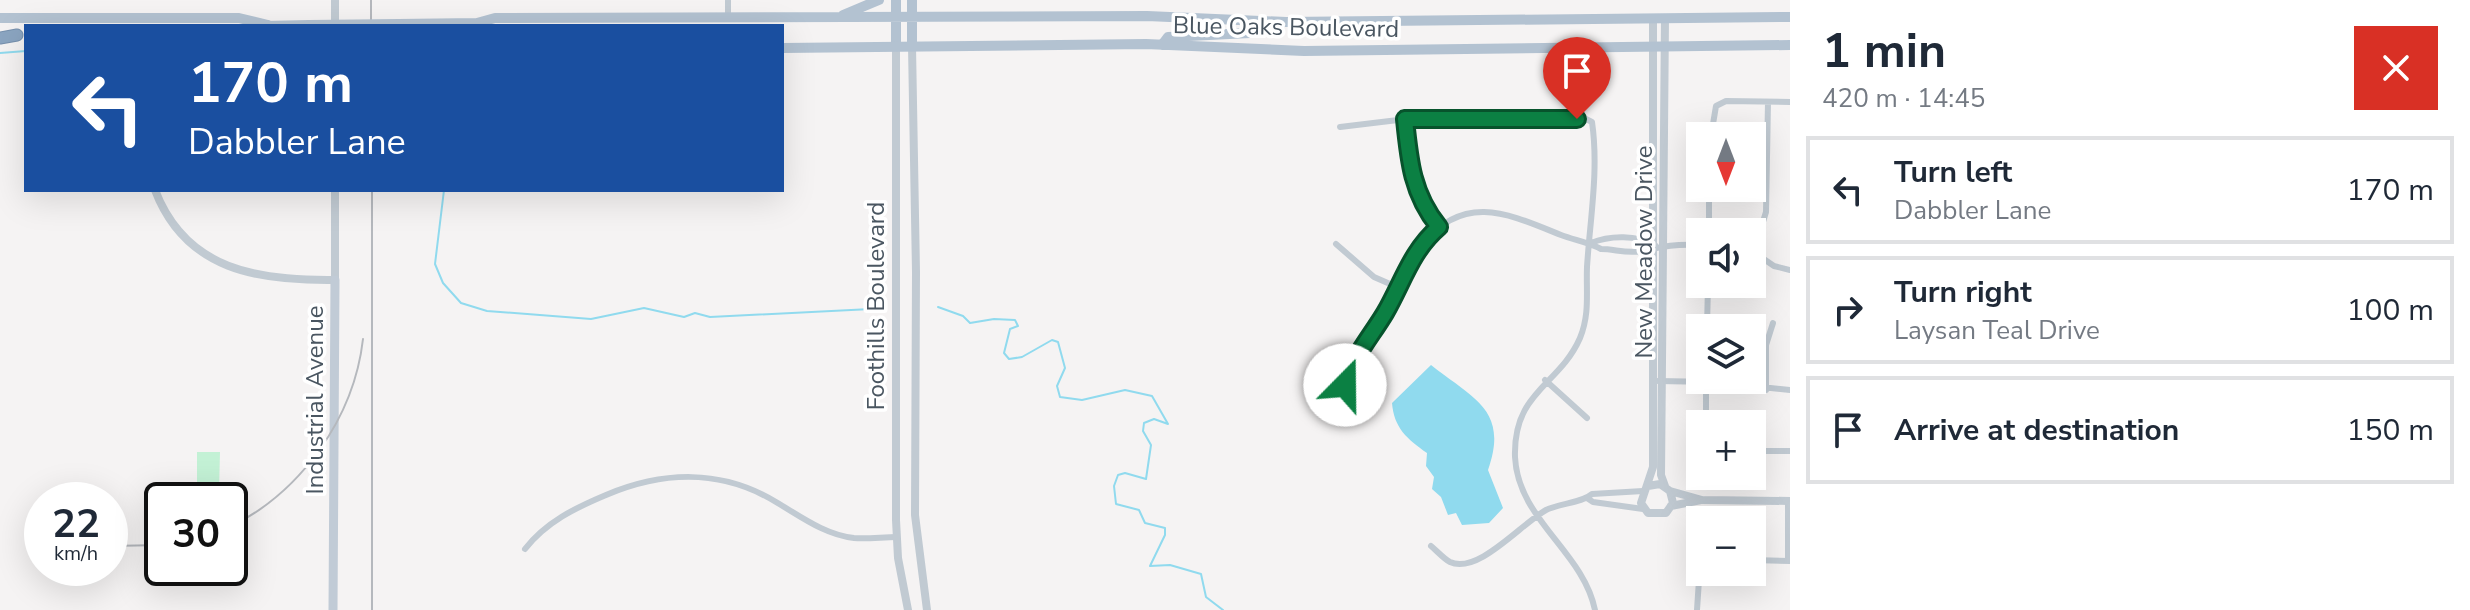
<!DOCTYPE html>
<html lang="en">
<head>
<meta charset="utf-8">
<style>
	:root { --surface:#fff; --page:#f2f2f3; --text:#1f2937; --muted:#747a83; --line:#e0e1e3 }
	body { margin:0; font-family:"Nunito Sans",sans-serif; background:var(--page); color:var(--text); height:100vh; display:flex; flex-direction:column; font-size:30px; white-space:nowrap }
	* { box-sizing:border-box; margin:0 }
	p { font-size:26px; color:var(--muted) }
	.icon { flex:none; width:44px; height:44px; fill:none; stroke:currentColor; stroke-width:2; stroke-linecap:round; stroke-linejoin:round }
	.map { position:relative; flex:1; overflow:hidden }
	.panel { display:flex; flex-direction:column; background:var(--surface); width:680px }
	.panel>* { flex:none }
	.banner { position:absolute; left:24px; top:24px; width:760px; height:168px; border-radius:0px; box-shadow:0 8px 32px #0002; background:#1a4fa0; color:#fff; overflow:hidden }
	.needle { width:52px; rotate:180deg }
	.controls { position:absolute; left:1686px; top:122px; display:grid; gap:16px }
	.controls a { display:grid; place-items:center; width:80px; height:80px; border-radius:0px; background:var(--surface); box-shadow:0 8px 32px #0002; font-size:40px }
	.speed { position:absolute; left:24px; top:482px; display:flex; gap:16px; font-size:40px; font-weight:700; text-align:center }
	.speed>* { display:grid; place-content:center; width:104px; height:104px; border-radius:50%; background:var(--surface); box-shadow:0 8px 32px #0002; line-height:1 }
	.speed small { font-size:20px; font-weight:400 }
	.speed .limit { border:4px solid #111; border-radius:12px; background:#fff; color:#111 }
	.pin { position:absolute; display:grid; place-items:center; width:68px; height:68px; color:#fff; margin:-82px -34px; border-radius:50% 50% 50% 0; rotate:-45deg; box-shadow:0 0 8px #0007 }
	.pin .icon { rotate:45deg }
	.me { position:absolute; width:88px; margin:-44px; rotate:22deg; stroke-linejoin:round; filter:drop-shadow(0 0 6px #0008) }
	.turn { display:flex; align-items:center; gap:28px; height:168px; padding:0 32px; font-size:36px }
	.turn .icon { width:104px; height:104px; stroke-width:2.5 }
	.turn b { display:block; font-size:56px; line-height:68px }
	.round { display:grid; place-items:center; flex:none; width:84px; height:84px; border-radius:0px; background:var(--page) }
	.headline { display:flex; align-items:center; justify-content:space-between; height:136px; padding:0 32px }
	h1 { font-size:48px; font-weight:700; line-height:60px }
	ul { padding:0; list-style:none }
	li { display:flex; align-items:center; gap:24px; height:108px; margin:0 16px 12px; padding:0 16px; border:4px solid var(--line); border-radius:0px }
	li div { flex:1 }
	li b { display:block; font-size:30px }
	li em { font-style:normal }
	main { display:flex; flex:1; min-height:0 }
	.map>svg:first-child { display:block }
</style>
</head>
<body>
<main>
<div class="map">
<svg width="1790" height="610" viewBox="0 0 1790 610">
	<rect width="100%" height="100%" fill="#f5f3f3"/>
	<path fill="#c3f1d5" d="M197,452H220L219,491H197Z"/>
	<path fill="#90daee" d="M1431,365C1474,399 1509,410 1488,470L1503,508L1489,523L1462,525L1456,513L1448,515L1441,497L1432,489L1434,477L1426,466L1427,453C1407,439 1394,428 1392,403Z"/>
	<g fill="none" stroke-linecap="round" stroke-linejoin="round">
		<path stroke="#90daee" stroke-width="2" d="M0,53L26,51
			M444,190L435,264L443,283L461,303L487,311L591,319L644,308L684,317L695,313L710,317L871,309
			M938,307L963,316L970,323L994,319L1015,320L1018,326L1010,329L1004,353L1009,359L1022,357L1052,340L1058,342L1065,368L1057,386L1060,397L1082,400L1125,390L1152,396L1168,424L1154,419L1144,423L1143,431L1151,445L1146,479L1125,473L1118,475L1114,486L1116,504L1139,510L1145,523L1165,528V535L1150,566L1170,565L1201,574L1206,597L1223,610"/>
		<g stroke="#7690ad" stroke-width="13">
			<path id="motorway" d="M0,38L17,35"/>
		</g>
		<path stroke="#c1cad2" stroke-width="6" d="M728,0V17
			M1405,119C1409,160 1412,194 1439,227
			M1340,127L1423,117L1584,118L1592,122C1599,170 1590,219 1587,267C1586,292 1590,314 1580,338C1559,386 1513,391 1515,457C1518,520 1583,551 1595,610
			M1711,136L1716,106L1726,101L1790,102
			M1709,232V188
			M1591,243C1610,235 1637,235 1655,245
			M1336,244L1374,277L1397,287
			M1752,251L1774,266L1790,270
			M1754,251L1766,212L1768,102
			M1707,328L1708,284
			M1545,380L1587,418
			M1658,381L1714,382L1790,390
			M1345,385C1353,355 1371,336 1386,310C1398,288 1405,264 1421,245C1465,192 1509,214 1561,235C1574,240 1588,242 1601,249C1614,249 1628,254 1641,251C1665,246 1674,244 1700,245
			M1766,390V345L1773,323
			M1706,424V380
			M1752,451H1790
			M1587,498L1593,502L1643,509
			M1431,546C1437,551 1444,559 1450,562C1478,575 1522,523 1546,510C1560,503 1582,503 1592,494L1643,491
			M525,549C546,522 575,508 606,495C663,471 722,469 776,502C800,516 825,535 854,538C868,539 883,537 897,537
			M1752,560L1790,561
			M1788,561V501
			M1697,610L1700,565"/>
		<path stroke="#c1cad2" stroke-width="8" d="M335,0V26
			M1665,18L1661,475L1665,486
			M896,46V520L898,558L908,610
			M912,46L916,272L915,515L927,610
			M155,190C186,271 259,281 335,280V190
			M1648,486L1660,484L1670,491L1673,503L1666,513H1648L1641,503L1653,467V18
			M1670,491L1702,500L1790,501
			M1671,506L1701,500"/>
		<path stroke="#c1cbd6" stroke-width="9" d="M333,610L335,280"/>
		<path stroke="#b3c2d1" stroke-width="10" d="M843,15L879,0
			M0,18H239L268,25
			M399,24L477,23L495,18L1147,16L1286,22L1790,17
			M265,26L309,25
			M1162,45L1168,37L1250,33L1277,25
			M896,46V0
			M912,46V0
			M782,48L1146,44L1304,51L1790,45"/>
		<use href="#motorway" stroke="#8ba5c1" stroke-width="11"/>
		<path stroke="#b5b8bd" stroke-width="2" d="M371,0V26
			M372,190V610
			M230,527C301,492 354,418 363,339
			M110,546L162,545"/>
		<path stroke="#b3c2d1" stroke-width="10" d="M309,25L399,24"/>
	</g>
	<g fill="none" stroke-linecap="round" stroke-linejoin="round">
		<g stroke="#07532c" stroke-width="20">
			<path id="route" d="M1345,385C1353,356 1370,338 1385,313C1403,282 1411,251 1439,227C1412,194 1409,160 1405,119H1577"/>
		</g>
		<use href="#route" stroke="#0b8043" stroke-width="14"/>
	</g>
	<g text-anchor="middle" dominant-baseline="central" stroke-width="7" stroke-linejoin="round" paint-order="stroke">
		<g font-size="24" fill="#4a5661" stroke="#fff">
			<text transform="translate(1286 27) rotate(1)">Blue Oaks Boulevard</text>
			<text transform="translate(1644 252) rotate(-90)">New Meadow Drive</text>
			<text transform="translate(876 306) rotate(-90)">Foothills Boulevard</text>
			<text transform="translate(315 400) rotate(-90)">Industrial Avenue</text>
		</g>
	</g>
</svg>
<div class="controls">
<a><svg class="needle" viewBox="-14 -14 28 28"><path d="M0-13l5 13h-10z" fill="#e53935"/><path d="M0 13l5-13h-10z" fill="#747a83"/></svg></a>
<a><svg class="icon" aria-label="sound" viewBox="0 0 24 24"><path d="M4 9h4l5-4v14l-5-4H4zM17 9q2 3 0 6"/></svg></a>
<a><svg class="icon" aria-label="layers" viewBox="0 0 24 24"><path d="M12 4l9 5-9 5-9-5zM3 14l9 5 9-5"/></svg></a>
<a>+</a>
<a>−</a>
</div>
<div class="speed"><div>22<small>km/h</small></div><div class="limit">30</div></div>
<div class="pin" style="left:1577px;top:119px;background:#d93025"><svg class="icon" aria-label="arrive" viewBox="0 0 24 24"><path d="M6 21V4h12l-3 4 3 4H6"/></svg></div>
<svg class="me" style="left:1345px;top:385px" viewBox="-20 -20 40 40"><circle r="19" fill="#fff"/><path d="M0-13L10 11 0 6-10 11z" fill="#0b8043"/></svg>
<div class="banner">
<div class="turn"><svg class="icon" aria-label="left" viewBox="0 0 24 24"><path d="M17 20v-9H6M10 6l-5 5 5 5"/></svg><div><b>170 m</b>Dabbler Lane</div></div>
</div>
</div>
<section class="panel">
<div class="headline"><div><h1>1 min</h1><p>420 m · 14:45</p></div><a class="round" style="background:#d93025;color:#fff"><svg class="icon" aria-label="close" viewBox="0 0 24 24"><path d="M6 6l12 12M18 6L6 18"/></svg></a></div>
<ul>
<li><svg class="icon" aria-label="left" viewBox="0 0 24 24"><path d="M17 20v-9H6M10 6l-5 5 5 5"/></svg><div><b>Turn left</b><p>Dabbler Lane</p></div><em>170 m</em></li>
<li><svg class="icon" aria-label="right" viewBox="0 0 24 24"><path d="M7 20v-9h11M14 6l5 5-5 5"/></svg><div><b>Turn right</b><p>Laysan Teal Drive</p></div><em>100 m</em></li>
<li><svg class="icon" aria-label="arrive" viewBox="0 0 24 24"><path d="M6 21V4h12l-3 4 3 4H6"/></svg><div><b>Arrive at destination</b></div><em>150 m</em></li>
</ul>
</section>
</main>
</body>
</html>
